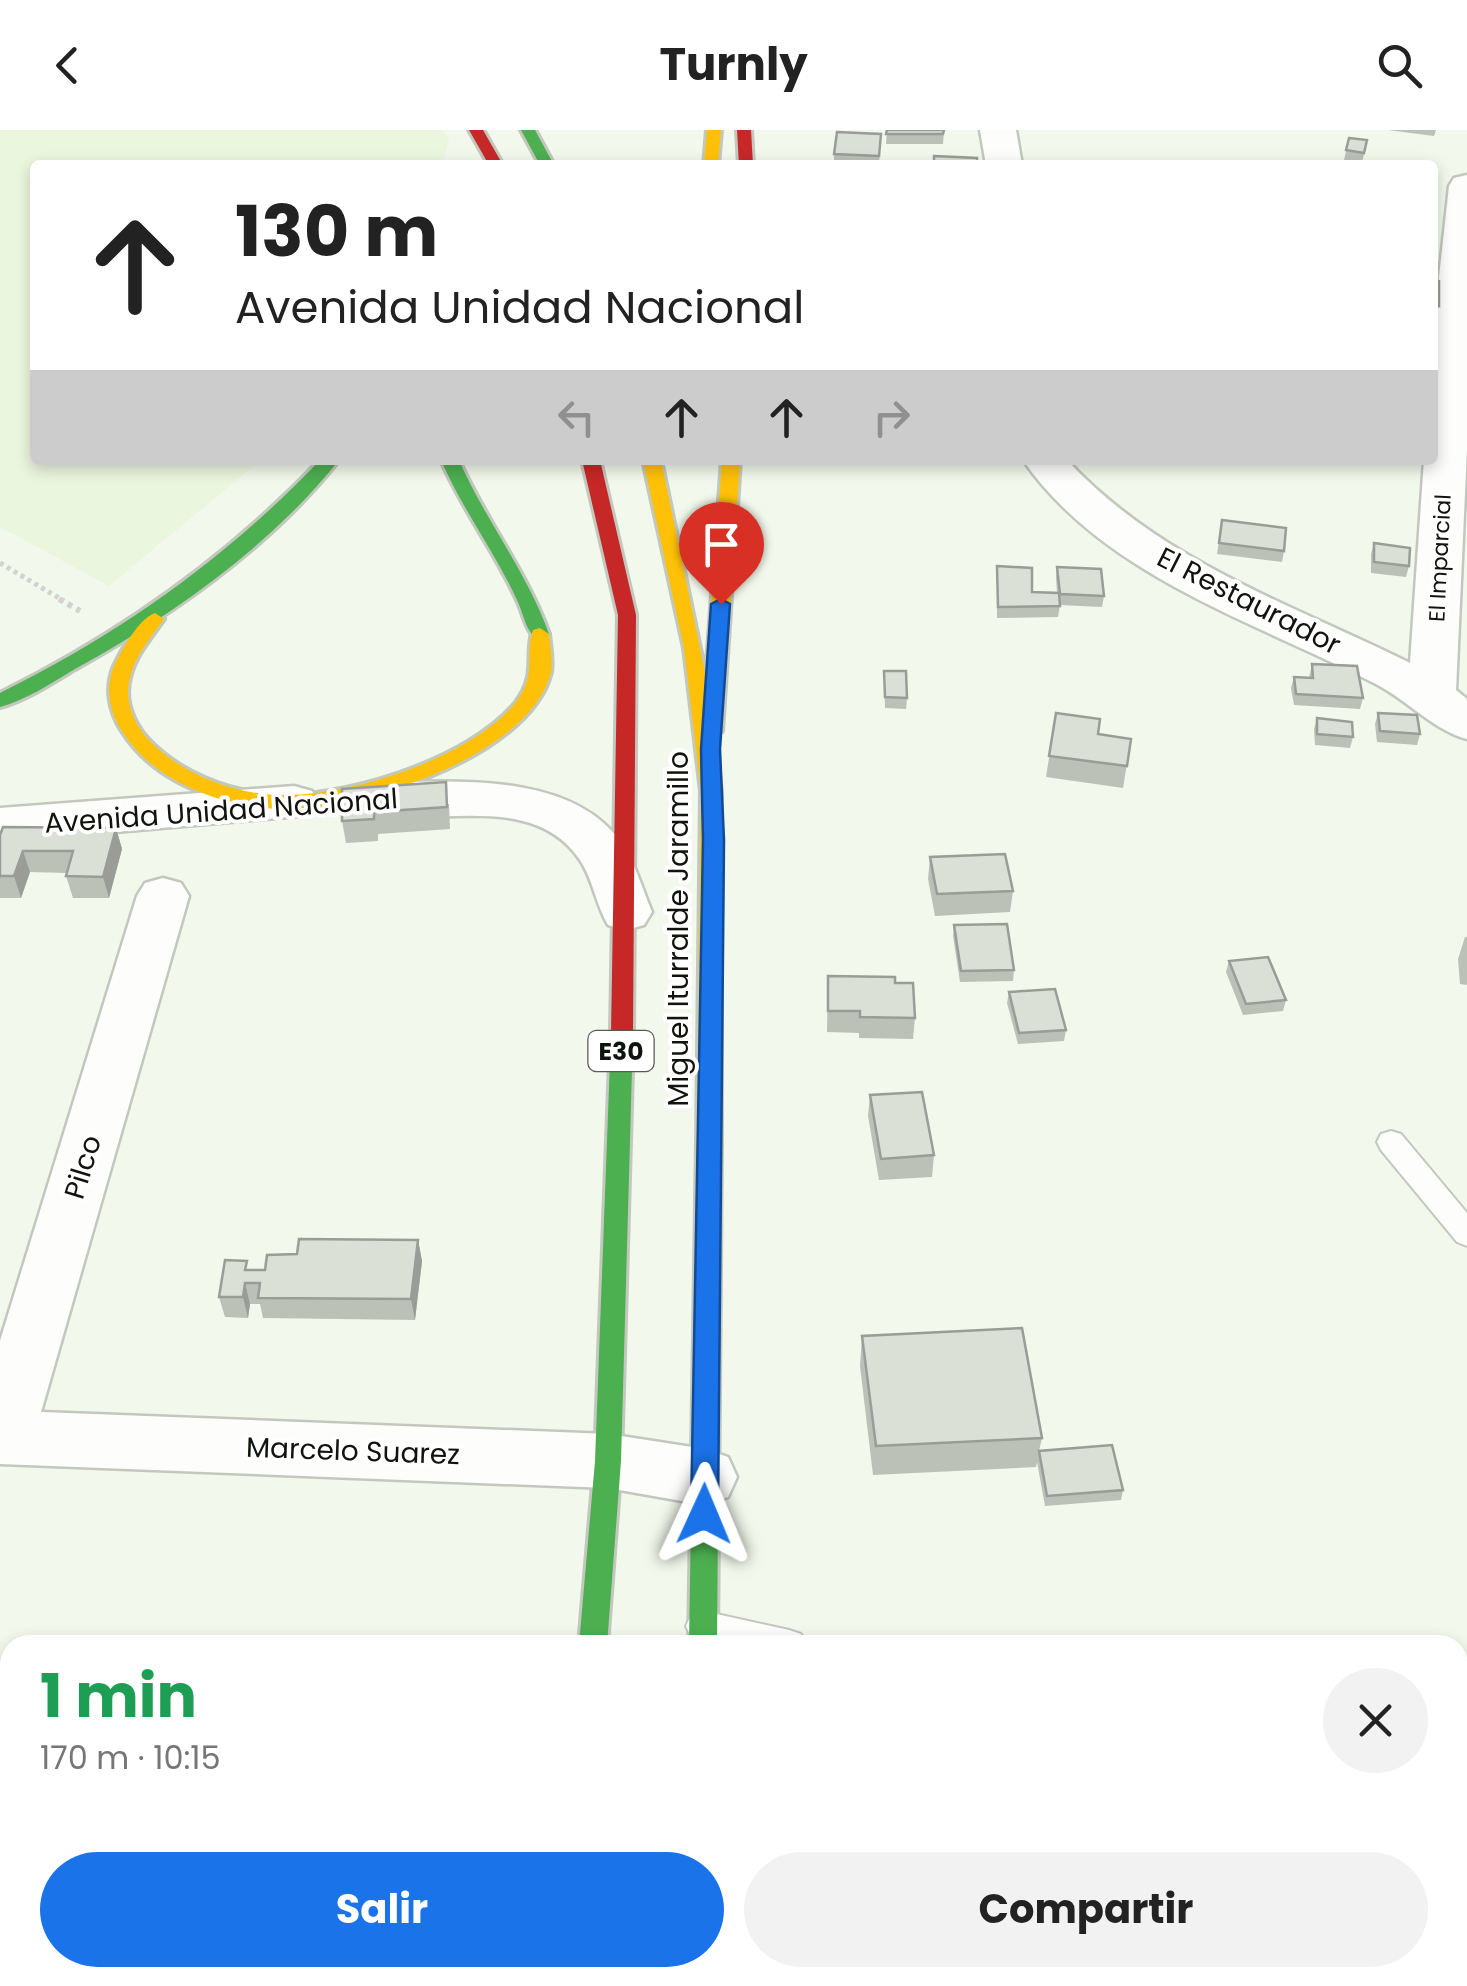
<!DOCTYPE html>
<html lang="es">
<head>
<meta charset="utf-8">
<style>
	:root { --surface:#fff; --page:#f2f2f2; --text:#222; --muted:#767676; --accent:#1a73e8 }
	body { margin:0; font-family:Poppins,sans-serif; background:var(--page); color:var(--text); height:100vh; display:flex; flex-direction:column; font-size:38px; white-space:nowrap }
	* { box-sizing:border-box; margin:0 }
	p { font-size:32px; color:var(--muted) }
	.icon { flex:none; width:55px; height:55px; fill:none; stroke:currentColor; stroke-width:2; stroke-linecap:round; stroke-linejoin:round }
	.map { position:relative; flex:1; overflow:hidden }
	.panel { position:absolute; left:0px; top:1505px; width:1468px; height:352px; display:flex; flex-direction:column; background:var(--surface); border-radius:30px 30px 0 0; box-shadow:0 5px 15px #0003 }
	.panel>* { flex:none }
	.hud { position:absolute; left:30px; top:30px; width:1408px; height:305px; border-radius:10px; box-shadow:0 5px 15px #0003; background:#fff; color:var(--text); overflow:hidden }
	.pin { position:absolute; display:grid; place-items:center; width:85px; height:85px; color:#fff; margin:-102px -42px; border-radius:50% 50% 50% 0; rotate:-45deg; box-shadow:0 0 10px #0007 }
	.pin .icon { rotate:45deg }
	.me { position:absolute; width:110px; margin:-55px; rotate:1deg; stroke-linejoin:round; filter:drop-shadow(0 0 8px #0008) }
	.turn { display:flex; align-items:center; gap:35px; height:210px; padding:0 40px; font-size:45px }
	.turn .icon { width:130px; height:130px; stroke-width:2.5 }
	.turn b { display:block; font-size:70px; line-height:85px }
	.lanes { display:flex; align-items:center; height:95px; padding:0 40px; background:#0003; justify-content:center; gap:50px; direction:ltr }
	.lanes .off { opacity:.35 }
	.round { display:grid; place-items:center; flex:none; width:105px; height:105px; border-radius:52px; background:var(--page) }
	.headline { display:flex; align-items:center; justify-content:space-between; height:170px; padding:0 40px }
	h1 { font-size:60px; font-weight:700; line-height:75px; color:#1e9e55 }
	.cta { display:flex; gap:20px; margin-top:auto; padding:20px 40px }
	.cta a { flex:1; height:115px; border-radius:60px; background:var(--accent); color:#fff; font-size:40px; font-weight:700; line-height:115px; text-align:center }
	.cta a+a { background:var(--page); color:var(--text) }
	header { display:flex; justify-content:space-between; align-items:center; height:130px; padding:0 40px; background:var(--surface); font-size:45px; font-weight:700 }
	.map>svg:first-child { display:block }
</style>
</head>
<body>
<header><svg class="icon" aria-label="back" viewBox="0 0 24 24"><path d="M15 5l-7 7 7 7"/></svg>Turnly<svg class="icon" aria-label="search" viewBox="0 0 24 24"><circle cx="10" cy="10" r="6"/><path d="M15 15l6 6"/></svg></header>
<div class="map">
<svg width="1467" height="1856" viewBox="0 0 1467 1856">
	<rect width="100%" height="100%" fill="#f2f8eb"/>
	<path fill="#ebf6df" d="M0,0H442L449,9L443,35H35V330H261L109,456L0,397Z"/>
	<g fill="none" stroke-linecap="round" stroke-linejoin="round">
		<g stroke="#c3c8be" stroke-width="4">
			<path id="lane" d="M1391,1001L1401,1004L1467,1083V1116L1457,1112L1381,1020L1377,1012L1381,1004Z
				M703,1481L789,1500L801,1504L806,1515L703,1511L691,1507L686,1496L691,1485Z
				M959,1848H996L997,1856H959Z"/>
		</g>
		<g stroke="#c3c8be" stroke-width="5">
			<path id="street" d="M980,0H1016L1022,35H986Z
				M1467,45V319L1456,560L1467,569V609C1435,601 1407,570 1376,554C1256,492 1103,446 1023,330H1067C1160,431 1291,474 1410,533L1424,330H1432V211L1449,56L1454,48Z
				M402,652C473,651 573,647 620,711C635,732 642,758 652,782L644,795L626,800L608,795C596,775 593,749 580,730C531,657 426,701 358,682L350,670L358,658Z
				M294,656L312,661L319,673L312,685L0,712V678Z
				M163,748L181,753L189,766L41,1282L608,1304L705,1319L728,1327L737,1347L728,1367L705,1375L608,1358L0,1334V1211L137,766L145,753Z"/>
		</g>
		<g stroke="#c3c8be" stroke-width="6">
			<path id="fast" d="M521,0H535L554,35H540Z
				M320,330H339C270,417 171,486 75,539C52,553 26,570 0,577V563C121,503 227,428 320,330Z
				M441,330H459C485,390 527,442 549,504L547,508L540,510C526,505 524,484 517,470C495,422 462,379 441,330Z
				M622,896L633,904L621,1331L607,1515H579L595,1331L611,904Z
				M709,1004L717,1007L721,1013L717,1515H689L697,1013L701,1007Z
				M555,1848H585V1856H555Z"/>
		</g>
		<g stroke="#c3c8be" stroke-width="6">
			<path id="slow" d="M707,0H721L718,35H704Z
				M643,330H661L706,547L722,330H740L722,601L714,607L721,661V1013L717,1019H701L697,1013L701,661L684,518Z
				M155,483L164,489C151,508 135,525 130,548C123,573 136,599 155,616C184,643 225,660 265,664C337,672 470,630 516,572C538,543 524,525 533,500L540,498L549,504C550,515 553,531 551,542C530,630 343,687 264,678C211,672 151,648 122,601C109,581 105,558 114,536C122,520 138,489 155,483Z"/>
		</g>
		<g stroke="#c3c8be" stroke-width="6">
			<path id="jam" d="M469,0H483L503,35H489Z
				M737,0H751L753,35H739Z
				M582,330H600L636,485L633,904L622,912L611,904L618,485Z
				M677,1848H707V1856H677Z"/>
		</g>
		<path stroke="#d2d3d0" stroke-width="5" stroke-dasharray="4 4" stroke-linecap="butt" d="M0,433L64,471"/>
		<path stroke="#d2d3d0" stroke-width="6" stroke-dasharray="5 5" stroke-linecap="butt" d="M59,469L80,481"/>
		<use href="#lane" fill="#fdfefc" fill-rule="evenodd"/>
		<use href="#street" fill="#fdfefc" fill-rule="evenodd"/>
		<use href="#fast" fill="#4caf50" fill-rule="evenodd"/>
		<use href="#slow" fill="#ffc107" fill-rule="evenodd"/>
		<use href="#jam" fill="#c62828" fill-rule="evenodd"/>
	</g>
	<path fill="#bcc1b8" d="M887,0H944L943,14H886Z
		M1388,0H1436L1434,6Z
		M881,4L879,35L834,34V24Z
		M1349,8L1367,10L1362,33L1344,30Z
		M1432,150L1439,176L1433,197H1432Z
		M1222,390L1284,421L1282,432L1217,424Z
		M1374,413L1409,436L1406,447L1371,443V424Z
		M997,436L1032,462L1057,463L1056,448L1057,437L1104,466L1102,477L1060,475L1058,487L997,488Z
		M1312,534L1363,568L1360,579L1294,575L1291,558L1294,547L1309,548Z
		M884,541L907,568L906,579L885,578Z
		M1056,583L1098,604L1131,609L1123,658L1046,647Z
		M1378,583L1420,604L1417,615L1377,612L1375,594Z
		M1317,588L1353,607L1350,618L1315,615L1314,599Z
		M342,659L449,674L450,699L378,704V711L346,713L342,691Z
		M116,698L122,719L109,768H73L66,746L67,743L30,742L21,768H0V705Z
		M930,727L1013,761L1010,782L935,786L928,749Z
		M954,795L1014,840L1013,851L960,852L953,806Z
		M1465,807H1467V855L1460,854L1458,829Z
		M1229,831L1286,870L1283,881L1243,885L1226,842Z
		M828,846L895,853L915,888L913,909L859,908V903L827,902Z
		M1009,862L1066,900L1064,911L1018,914L1007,873Z
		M870,965L934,1025L932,1047L879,1050L868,986Z
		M418,1110L422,1131L415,1190L263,1188L260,1174H250L248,1188L225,1187L219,1167L250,1140H265L297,1124Z
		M862,1206L1042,1308L1039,1321L1123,1360L1121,1370L1045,1376L1037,1332L1036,1337L873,1345L860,1236Z
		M1239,1848H1335L1336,1856H1241Z"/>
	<path fill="#999d96" d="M116,698L122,719L109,768L103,747Z
		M23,721L30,742L21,768L14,746Z
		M418,1110L422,1131L415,1190L411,1169Z
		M245,1153L250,1174L248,1188L243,1167Z
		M350,1848H357L356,1856H348Z"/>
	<path fill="#dbe0d6" stroke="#999d96" stroke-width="2.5" d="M887,0H944L943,4H886Z
		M837,2L881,4L879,26L834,24Z
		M1349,8L1367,10L1364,23L1346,20Z
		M934,26L977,28V35H934Z
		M1432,150L1439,151V176L1432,175Z
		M1222,390L1286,398L1284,421L1219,413Z
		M1374,413L1410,418L1409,436L1374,432Z
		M997,436L1032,438V462L1059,463L1060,476L998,477Z
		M1057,437L1101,439L1104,466L1060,464Z
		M1312,534L1357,536L1363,568L1296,564L1294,547L1313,548Z
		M884,541H906L907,568L885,567Z
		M1056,583L1100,589L1098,604L1131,609L1127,636L1049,626Z
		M1378,583L1417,585L1420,604L1380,601Z
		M1317,588L1352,592L1353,607L1317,604Z
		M446,652L447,677L374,682V689L342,691V659Z
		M3,697L116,698L103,747L66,746L73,721H23L14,746H0V705Z
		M1005,724L1013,761L937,764L930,727Z
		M1007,794L1014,840L961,841L954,795Z
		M1268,827L1286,870L1246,874L1229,831Z
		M828,846L895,847V853H913L915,888L860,887V881H828Z
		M1055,859L1066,900L1019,903L1009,862Z
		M922,962L934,1025L881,1029L870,965Z
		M299,1109L418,1110L411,1169L258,1168L260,1153H245L243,1167H219L225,1130L247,1131L245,1140H265L267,1125L297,1124Z
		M1022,1198L1042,1308L876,1316L862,1206Z
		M1112,1315L1123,1360L1047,1366L1039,1321Z
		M296,1848H350L348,1856H294Z
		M1249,1848H1335L1336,1856H1250Z"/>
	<path fill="#1a73e8" stroke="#114b97" stroke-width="2.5" d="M721,469L730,474L720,619L724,710L718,1384L714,1392H695L691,1384L703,710L701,619L711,474Z"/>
	<g text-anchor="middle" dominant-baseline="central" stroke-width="8" stroke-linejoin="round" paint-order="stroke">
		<g font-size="22" fill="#10140c" stroke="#fff">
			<text transform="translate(1440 428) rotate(-87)">El Imparcial</text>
		</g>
		<rect fill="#fff" stroke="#585a55" stroke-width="2.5" x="588.5" y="901" width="65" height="40" rx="8"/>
		<g font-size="25" font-weight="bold" fill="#10140c">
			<text x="621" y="921">E30</text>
		</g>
		<g font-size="28" fill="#10140c" stroke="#fff">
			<text transform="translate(1249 471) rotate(27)">El Restaurador</text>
			<text transform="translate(221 681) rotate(-4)">Avenida Unidad Nacional</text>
			<text transform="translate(678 799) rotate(-90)">Miguel Iturralde Jaramillo</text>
			<text transform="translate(83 1037) rotate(-73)">Pilco</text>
			<text transform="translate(353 1321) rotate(2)">Marcelo Suarez</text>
		</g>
	</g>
</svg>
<div class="pin" style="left:721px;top:474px;background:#d93025"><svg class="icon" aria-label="arrive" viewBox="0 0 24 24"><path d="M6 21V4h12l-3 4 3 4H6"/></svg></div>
<svg class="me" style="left:704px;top:1384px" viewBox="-20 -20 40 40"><path d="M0-17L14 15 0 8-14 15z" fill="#1a73e8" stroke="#fff" stroke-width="4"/></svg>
<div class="hud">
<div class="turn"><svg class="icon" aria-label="ahead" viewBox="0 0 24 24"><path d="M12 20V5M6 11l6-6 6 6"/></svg><div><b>130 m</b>Avenida Unidad Nacional</div></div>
<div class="lanes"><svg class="icon off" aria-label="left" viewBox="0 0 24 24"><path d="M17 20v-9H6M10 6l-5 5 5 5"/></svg><svg class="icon" aria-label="ahead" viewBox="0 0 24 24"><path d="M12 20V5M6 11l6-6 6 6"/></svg><svg class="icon" aria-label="ahead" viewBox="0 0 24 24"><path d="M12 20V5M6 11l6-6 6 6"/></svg><svg class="icon off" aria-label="right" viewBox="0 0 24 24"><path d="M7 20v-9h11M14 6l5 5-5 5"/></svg></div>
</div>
<section class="panel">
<div class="headline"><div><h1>1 min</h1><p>170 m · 10:15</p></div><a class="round"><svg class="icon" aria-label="close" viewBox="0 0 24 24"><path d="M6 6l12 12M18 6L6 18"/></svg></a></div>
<div class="cta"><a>Salir</a><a>Compartir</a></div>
</section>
</div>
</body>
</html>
